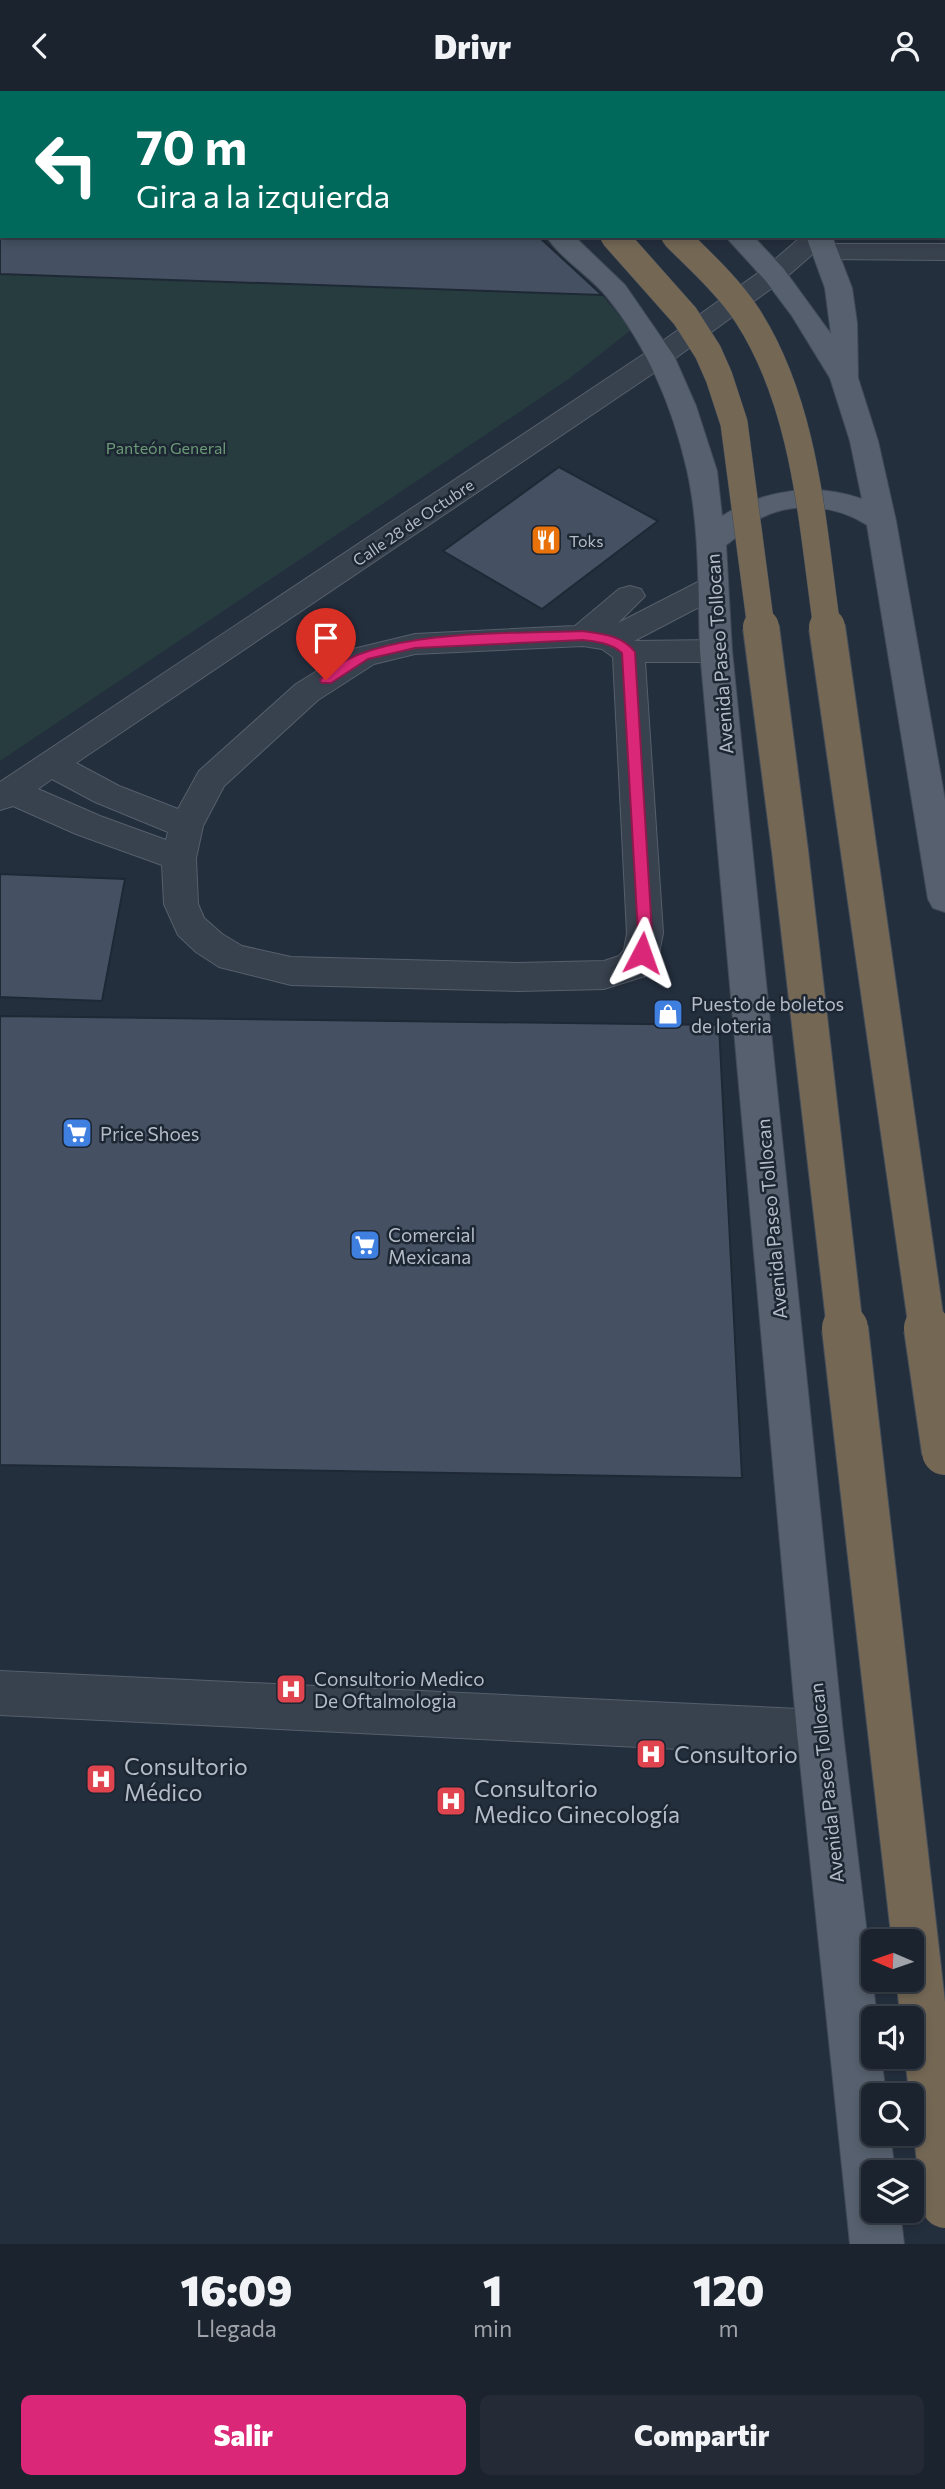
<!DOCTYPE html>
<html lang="es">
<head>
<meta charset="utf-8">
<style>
	:root { --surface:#1b232e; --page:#242b36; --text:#f1f3f6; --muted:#a0a4aa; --line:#39404a; --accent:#db2777 }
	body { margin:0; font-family:Commissioner,sans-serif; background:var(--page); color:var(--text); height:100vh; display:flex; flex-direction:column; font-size:26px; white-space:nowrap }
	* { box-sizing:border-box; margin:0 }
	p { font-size:23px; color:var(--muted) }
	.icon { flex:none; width:38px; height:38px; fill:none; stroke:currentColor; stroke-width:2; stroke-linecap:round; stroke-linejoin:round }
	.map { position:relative; height:2153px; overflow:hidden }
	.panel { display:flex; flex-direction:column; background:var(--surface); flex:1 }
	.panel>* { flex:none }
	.top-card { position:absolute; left:0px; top:0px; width:945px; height:147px; box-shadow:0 4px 10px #0003,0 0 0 2px var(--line); background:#00695c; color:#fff; overflow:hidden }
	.needle { width:46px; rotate:272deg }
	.buttons { position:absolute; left:861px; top:1838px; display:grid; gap:14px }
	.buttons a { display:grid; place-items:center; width:63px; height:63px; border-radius:10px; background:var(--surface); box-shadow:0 4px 10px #0003,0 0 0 2px var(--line); font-size:35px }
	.pin { position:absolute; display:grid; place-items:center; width:60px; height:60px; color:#fff; margin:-72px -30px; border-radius:50% 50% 50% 0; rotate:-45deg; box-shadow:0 0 7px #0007 }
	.pin .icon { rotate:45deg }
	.me { position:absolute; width:77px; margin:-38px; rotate:4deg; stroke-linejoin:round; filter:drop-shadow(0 0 5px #0008) }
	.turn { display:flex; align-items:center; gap:24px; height:147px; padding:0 21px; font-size:32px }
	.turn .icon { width:91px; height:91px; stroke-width:2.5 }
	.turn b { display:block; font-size:49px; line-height:60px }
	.eta { display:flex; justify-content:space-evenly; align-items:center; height:119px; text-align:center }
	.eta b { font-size:42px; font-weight:800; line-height:49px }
	.action { display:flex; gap:14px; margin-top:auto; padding:14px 21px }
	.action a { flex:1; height:80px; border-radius:10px; background:var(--accent); color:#fff; font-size:28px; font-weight:800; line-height:80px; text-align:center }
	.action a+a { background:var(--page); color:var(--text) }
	header { display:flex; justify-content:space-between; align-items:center; height:91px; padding:0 21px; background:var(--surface); font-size:32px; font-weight:800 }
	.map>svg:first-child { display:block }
</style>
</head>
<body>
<header><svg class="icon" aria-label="back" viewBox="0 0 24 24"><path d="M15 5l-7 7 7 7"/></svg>Drivr<svg class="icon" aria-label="person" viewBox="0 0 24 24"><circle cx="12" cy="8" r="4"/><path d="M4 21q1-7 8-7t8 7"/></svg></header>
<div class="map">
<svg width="945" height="2153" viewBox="0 0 945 2153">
	<rect width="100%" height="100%" fill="#242f3e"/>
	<path fill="#263c3f" d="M0,183L602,204L631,239L570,287L0,670Z"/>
	<path fill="#455162" stroke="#1f2835" stroke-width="2" d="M0,10L2,145H538L602,204L0,183Z
		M559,376L658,430L542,518L443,460Z
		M0,783L125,788L102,910L0,906Z
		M0,925L719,934L742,1387L0,1374Z"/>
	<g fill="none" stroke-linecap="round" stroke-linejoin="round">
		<g stroke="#565f6c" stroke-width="2">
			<path id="minor" d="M7,0H35L6,2Z
				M84,0H111L83,2Z
				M293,0H318L319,2H294Z
				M633,0H657L658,2H634Z
				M669,0H696L668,2Z
				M883,0H907V2H883Z
				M943,29H945L943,44Z
				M943,112H945V128H943Z
				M802,145H831L824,153H945V169L827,168L818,166L815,161L783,189L670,271L76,672L119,695L178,718L199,680L296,593L353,558L415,543L575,535L619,498L630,495L641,498L645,505L618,532L700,490L711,487L722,490L726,497L722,504L634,550L716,549L727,553L732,560L727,567L716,571H645L663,842L659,862L645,885L604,898L518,900L291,894L219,876L196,861L178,844L164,813L162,774L76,743L13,715L0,719V691L650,259L765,177ZM583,555L602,558L613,566L627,842L624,859L619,865L604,870L518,872L291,866L242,855L222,843L204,827L198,813L196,767L203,735L224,695L318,609L374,573L415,563ZM52,688L95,711L168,741L166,749L100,725L38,698Z
				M0,1580L820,1619L836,1626L843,1642L836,1658L820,1665L0,1624Z"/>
		</g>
		<g stroke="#414a57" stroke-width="2">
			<path id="major" d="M368,0H393L394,2H369Z
				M574,0H598L599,2H575Z
				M546,145H574L625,194L674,265L696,315L717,380L722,425C764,399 814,391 862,408L850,350L830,287L792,225L765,189L725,145H753L783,177L831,243L825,197L806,145H832L852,197L857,232L858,287L878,350L896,430L945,709V821L933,817L928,808L867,434C836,414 794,410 761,427C747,434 738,446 726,454L732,560L843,1642L877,1927H873V1965H881L886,2004H873V2042H890L895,2081H873V2119H900L904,2153H850L797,1642L700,560C698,501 700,437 687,379C673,317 647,255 607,206C589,184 562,169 546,145Z"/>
		</g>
		<g stroke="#434c59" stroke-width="2">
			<path id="highway" d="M430,0H455L456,2H431Z
				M496,0H521L522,2H497Z"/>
		</g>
		<use href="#minor" fill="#38414e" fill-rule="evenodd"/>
		<use href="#major" fill="#56606e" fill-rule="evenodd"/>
		<use href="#highway" fill="#746855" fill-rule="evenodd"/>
		<g stroke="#434c59" stroke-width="28" stroke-linecap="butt">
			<path id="highway-bridge-far2" d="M614,145L685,225L708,261L719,286L734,332L761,537
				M675,145C700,170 727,194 747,224C806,315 812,433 827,537"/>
		</g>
		<g stroke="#434c59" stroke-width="38" stroke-linecap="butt">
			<path id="highway-bridge-far1" d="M761,536L790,760L845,1238
				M827,536L927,1238"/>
		</g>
		<g stroke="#434c59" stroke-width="48" stroke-linecap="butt">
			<path id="highway-bridge" d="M845,1237L945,2114
				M927,1237L945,1361"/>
		</g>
		<use href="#highway-bridge-far2" stroke="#746855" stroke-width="27"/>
		<use href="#highway-bridge-far1" stroke="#746855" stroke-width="36"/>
		<use href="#highway-bridge" stroke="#746855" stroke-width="46"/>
	</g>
	<path fill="#db2777" stroke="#8e194d" stroke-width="2" d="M583,540C602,543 622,544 635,561L652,842L649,862L642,868L634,862L638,842L622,562C611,552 597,551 583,549L415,557L368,568L331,592H322L320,589C363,536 517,543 583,540Z"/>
	<defs>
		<g id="restaurant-square" transform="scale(1.575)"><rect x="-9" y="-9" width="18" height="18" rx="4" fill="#e8710a" stroke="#1d2633"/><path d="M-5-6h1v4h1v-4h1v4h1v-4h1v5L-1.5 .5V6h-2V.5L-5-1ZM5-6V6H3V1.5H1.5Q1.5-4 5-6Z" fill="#fff"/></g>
		<g id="shop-square" transform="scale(1.575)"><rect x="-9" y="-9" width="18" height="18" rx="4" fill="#3f7fe0" stroke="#1d2633"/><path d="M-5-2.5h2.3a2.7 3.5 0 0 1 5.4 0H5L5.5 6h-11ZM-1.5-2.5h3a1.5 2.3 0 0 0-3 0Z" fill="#fff"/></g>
		<g id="supermarket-square" transform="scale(1.575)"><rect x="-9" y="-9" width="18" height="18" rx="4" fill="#3f7fe0" stroke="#1d2633"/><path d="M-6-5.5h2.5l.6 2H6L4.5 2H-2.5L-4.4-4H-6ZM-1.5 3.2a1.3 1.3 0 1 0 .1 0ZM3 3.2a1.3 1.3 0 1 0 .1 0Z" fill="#fff"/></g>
		<g id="hospital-square" transform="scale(1.575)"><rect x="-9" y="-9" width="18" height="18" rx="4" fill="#e0444e" stroke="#1d2633"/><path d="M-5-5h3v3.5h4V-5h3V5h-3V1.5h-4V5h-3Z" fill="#fff"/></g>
	</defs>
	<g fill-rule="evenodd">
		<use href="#restaurant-square" x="546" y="449"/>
		<use href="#shop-square" x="668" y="923"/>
		<use href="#supermarket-square" x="77" y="1042"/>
		<use href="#supermarket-square" x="365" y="1154"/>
		<use href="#hospital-square" x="291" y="1598"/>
		<use href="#hospital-square" x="651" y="1663"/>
		<use href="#hospital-square" x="101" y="1688"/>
		<use href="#hospital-square" x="451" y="1710"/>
	</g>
	<g text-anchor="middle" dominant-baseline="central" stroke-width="5" stroke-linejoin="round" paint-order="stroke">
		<g font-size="16" fill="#6b9a76" stroke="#1d2633">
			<text x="166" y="356">Panteón General</text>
		</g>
		<g font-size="16" fill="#b4bcc9" stroke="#1d2633">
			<text transform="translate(413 431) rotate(-34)">Calle 28 de Octubre</text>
		</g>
		<g font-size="16" fill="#b4bcc9" stroke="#1d2633" text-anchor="start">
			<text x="569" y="449">Toks</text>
		</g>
		<g font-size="19" fill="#b4bcc9" stroke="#1d2633">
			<text transform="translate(719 563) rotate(-94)">Avenida Paseo Tollocan</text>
			<text transform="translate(771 1128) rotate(-95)">Avenida Paseo Tollocan</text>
			<text transform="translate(826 1692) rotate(-96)">Avenida Paseo Tollocan</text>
		</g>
		<g font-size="19" fill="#b4bcc9" stroke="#1d2633" text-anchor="start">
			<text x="691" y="912">Puesto de boletos<tspan x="691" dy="22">de loteria</tspan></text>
			<text x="100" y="1042">Price Shoes</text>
			<text x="388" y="1143">Comercial<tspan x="388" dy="22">Mexicana</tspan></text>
			<text x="314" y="1587">Consultorio Medico<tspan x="314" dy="22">De Oftalmologia</tspan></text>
		</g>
		<g font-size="23" fill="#b4bcc9" stroke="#1d2633" text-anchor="start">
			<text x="674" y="1663">Consultorio</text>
			<text x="124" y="1675">Consultorio<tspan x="124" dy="26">Médico</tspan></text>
			<text x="474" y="1697">Consultorio<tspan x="474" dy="26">Medico Ginecología</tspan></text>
		</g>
	</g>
</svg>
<div class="buttons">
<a><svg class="needle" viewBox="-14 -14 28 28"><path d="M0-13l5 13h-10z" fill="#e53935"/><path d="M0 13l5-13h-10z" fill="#a0a4aa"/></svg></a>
<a><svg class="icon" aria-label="sound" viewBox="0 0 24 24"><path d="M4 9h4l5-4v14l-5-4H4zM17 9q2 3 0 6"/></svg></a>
<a><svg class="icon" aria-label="search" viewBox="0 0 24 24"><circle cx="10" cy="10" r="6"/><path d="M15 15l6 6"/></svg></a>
<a><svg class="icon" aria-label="layers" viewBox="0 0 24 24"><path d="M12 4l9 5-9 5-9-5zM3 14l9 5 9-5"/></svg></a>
</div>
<div class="pin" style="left:326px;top:589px;background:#d93025"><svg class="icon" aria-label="arrive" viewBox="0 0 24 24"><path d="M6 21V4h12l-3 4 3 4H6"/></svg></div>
<svg class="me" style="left:642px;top:862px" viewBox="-20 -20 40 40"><path d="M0-17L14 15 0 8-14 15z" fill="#db2777" stroke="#fff" stroke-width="4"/></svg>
<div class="top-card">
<div class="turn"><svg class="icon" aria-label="left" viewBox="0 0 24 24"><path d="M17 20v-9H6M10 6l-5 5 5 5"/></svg><div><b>70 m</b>Gira a la izquierda</div></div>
</div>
</div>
<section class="panel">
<div class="eta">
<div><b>16:09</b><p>Llegada</p></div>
<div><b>1</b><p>min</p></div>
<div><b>120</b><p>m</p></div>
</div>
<div class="action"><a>Salir</a><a>Compartir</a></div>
</section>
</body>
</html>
